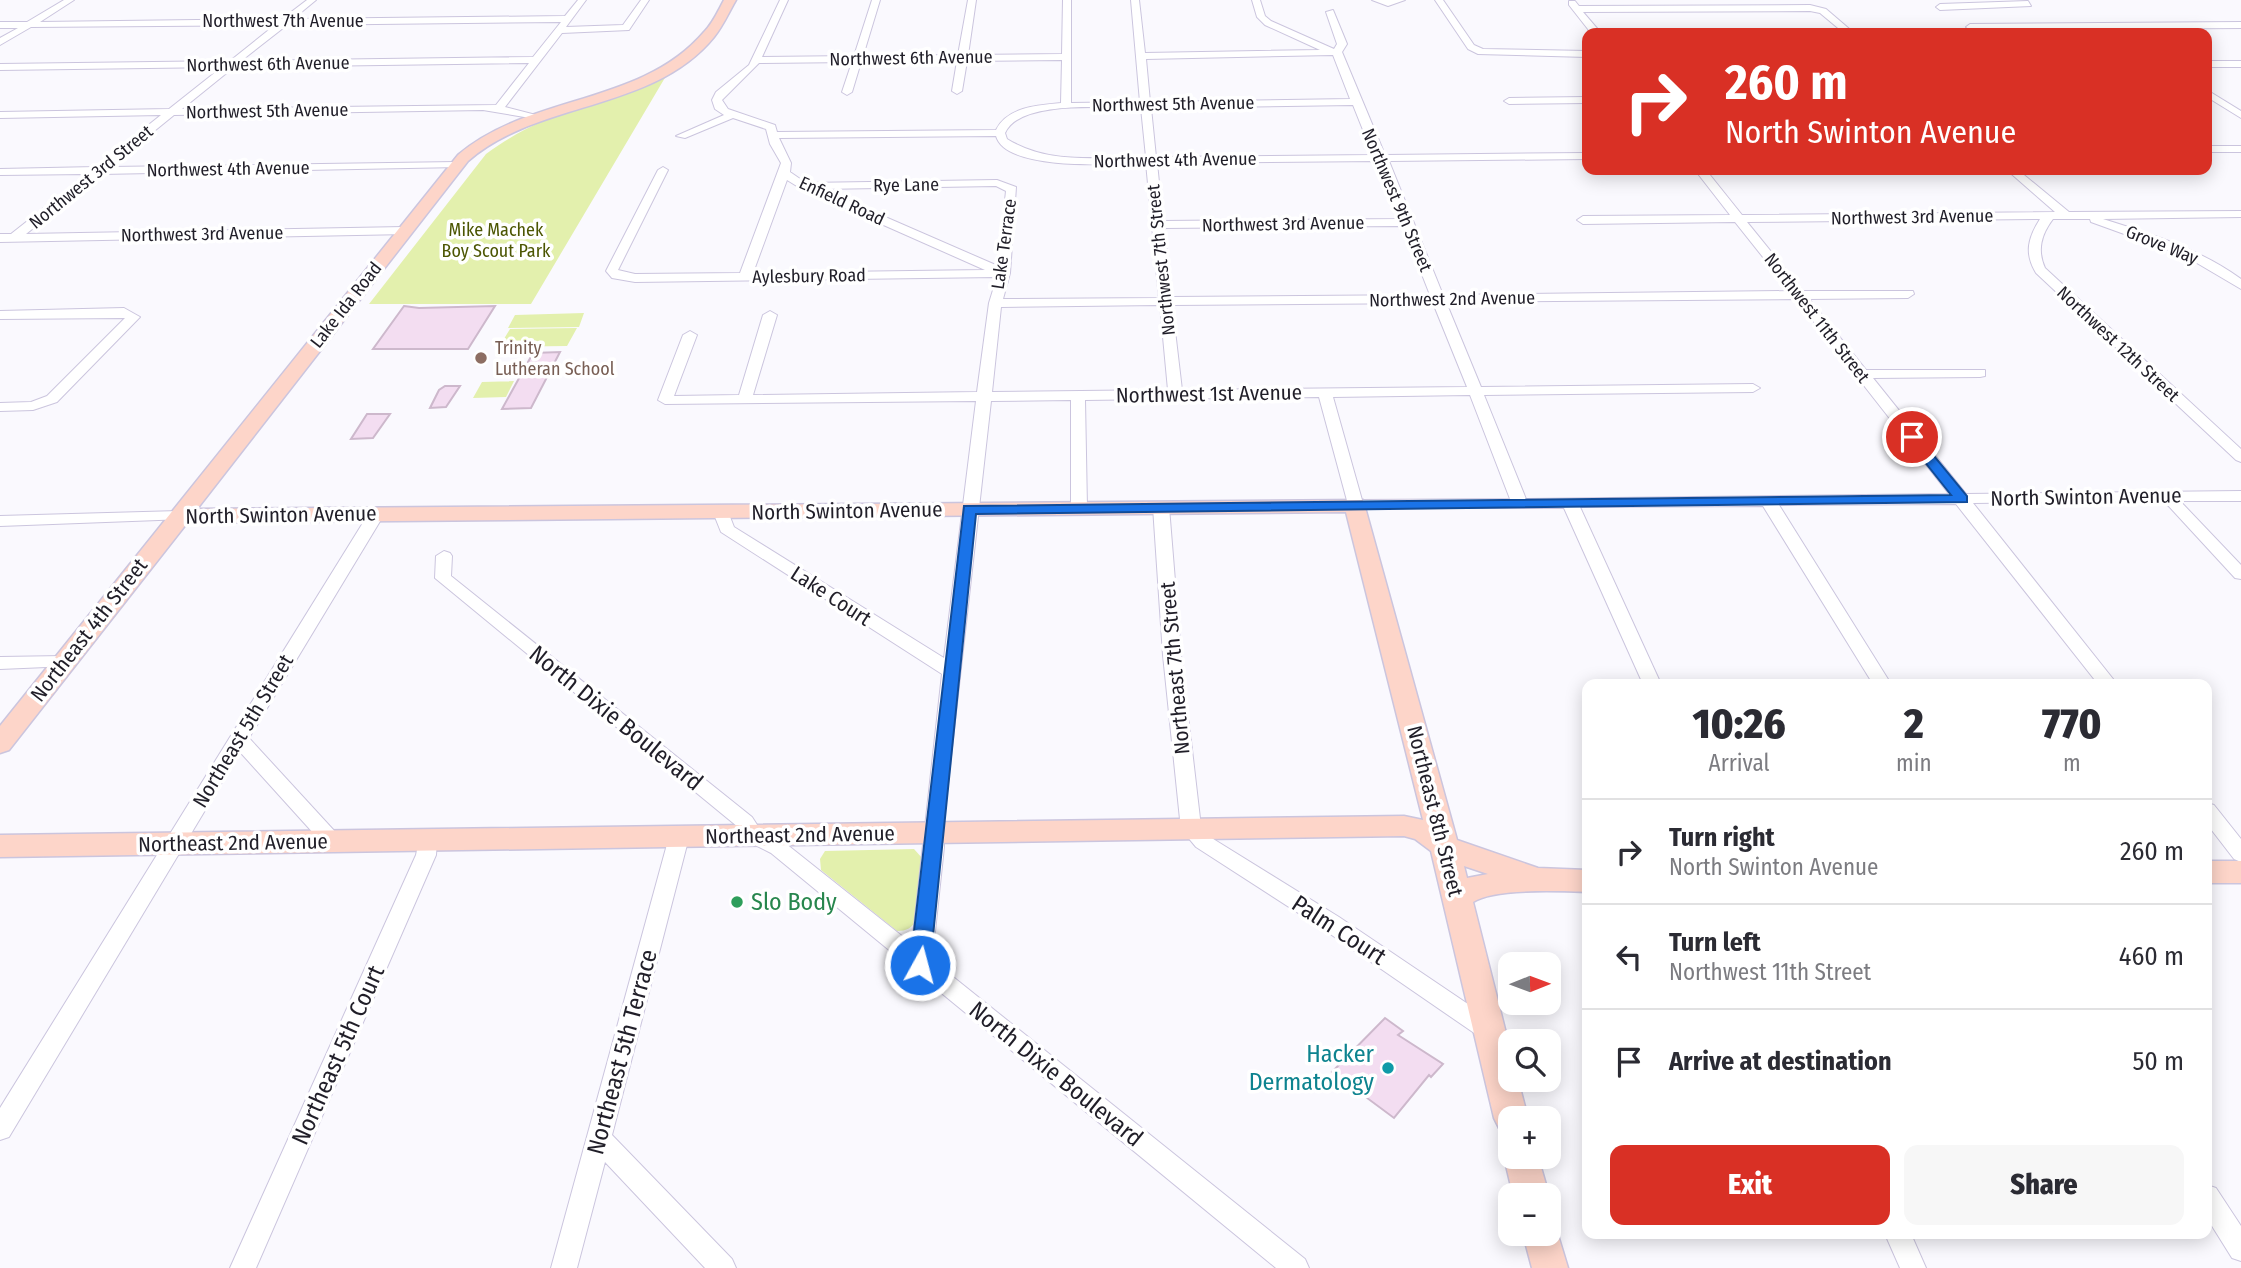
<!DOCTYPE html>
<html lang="en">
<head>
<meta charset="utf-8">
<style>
	:root { --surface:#fff; --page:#f7f7f7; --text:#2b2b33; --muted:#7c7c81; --line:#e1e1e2; --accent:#d93025 }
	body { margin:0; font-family:"Fira Sans Condensed",sans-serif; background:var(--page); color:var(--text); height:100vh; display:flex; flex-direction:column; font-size:26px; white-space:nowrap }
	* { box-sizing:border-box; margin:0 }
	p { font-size:23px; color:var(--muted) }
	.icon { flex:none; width:38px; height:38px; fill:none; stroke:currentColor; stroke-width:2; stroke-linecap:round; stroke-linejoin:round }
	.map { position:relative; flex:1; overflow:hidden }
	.sheet { position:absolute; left:1582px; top:679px; width:630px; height:560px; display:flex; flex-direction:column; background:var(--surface); border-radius:14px; box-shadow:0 4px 18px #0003 }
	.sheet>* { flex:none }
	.top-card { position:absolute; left:1582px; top:28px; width:630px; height:147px; border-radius:14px; box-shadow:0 4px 18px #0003; background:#d93025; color:#fff; overflow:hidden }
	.needle { width:46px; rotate:89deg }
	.controls { position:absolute; left:1498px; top:952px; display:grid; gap:14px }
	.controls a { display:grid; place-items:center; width:63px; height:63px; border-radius:14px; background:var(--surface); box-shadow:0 4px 18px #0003; font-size:35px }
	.pin { position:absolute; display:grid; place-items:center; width:60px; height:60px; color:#fff; margin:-30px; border:4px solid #fff; border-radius:50%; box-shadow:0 2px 7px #0007 }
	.me { position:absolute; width:77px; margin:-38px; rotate:7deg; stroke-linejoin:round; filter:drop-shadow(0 0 5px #0008) }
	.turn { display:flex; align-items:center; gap:24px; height:147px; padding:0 28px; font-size:32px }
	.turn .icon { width:91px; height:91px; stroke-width:2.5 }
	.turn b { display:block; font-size:49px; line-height:60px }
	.eta { display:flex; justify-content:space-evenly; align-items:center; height:119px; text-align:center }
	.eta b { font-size:42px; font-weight:800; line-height:49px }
	.primary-button { display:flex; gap:14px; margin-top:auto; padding:14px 28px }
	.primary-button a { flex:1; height:80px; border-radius:14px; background:var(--accent); color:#fff; font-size:28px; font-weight:800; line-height:80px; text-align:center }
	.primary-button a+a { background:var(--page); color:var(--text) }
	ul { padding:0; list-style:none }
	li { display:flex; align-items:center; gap:21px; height:105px; padding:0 28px; border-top:2px solid var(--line) }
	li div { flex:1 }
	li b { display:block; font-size:26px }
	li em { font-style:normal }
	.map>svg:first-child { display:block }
</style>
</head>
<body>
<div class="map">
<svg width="2241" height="1268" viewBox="0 0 2241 1268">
	<rect width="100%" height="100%" fill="#faf9fe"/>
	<path fill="#e3f0ad" d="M666,76L531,304H369L486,154C537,116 599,99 658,77Z
		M584,313L579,327L508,328L515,315Z
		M577,328L567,346L499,347L510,329Z
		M514,381L506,397L473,398L482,382Z
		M914,849L923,859L917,919C912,928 907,931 897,931L821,870L820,859L825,851Z"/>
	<path fill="#f3ddf1" stroke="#cdb8cc" stroke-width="2" d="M404,306L419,308L495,306L468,349H373Z
		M560,352L531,408L502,409L533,353Z
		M445,386H460L446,407L430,408L439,390Z
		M367,414H390L373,438L351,439Z
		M1385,1018L1403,1031L1398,1035L1443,1064L1431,1077L1429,1075L1394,1118L1332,1072Z"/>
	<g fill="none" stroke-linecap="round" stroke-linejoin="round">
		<g stroke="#cbc5de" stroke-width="2">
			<path id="street" d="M64,0H74L40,22L282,19L307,0H316L293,19L565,16L578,0H586L566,27L623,25L641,0H649L629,30L562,33L505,107L536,115V119L483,110L174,115L110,167L456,162L460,163V167L101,174L26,234L404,227L410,231L408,234L0,242V234H11L87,174L0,175V169L96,167L161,115L0,118V112L169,109L222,67L0,70V64L230,61L275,25L31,27L0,45V38L18,28H0V22H27ZM561,22L533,57L241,61L287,25ZM529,63L496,105L182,109L234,67Z
				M780,0H788L762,57L854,56L872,0H880L863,56L958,55L968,0H976L968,55L1062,54L1063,0H1071V103L1140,102L1131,0H1139L1145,53L1320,50L1265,25L1257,17L1252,0H1260L1265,16L1271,21L1334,49L1337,44L1326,12L1333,10L1347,44L1342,52L1385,155L1587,153V159L1389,161L1443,295L1790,291L1735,222L1583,224L1577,220L1583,216L1730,215L1695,170H1706L1742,215L2055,212L2007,170H2018L2069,212L2241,211V217L2103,219C2151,234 2200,249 2241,279V289L2185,256L2091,222L2090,219H2053C2041,235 2037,250 2045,268L2241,449V462L2236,460L2036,273C2024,253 2028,238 2040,219L1747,222L1803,291H1913L1914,294L1908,298L1809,299L1866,370H1985V376L1980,377L1873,378L1966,494L2241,491V501H2180L2241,565V579L2235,578L2164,501L1973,503L2117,684H2098L1956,504L1779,505L1891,684H1873L1763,506L1580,507L1661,684H1643L1564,508H1349L1319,397L1085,400L1087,508L1079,513L1071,508V400L991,401L944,819V847L932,960L1305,1259L1309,1268H1276L771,853L747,841L738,827L435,578L436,556L444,551L450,553L452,556L451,576L752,817L761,831L785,843L912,944L942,674L721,532L713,512L721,507L727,509L734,527L944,658L976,401L665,404L658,400L683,335L690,331L697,335L674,396L739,395L763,315L770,311L777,315L753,395L977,392L989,303L997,277L635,282L612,278L606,271L658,170L663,167L668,170L618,270L635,274L740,273L781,163L770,144L766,129L733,118L685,138L676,136L724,115L715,109L712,100L716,92L749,65ZM1333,55L1350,99L1150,102L1146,59ZM1062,60L1061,103C1038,105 1007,107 996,130L777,132L775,125L728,109L722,100L759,63L852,62L842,92L847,95L852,92L861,62L957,61L952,91L957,94L962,91L967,61ZM1353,105L1373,155L1156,157L1151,108ZM1141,108L1146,157C1097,157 1049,165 1007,139L1005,133C1020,99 1108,108 1141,108ZM996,136C1006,172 1116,164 1146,163L1159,298L1003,299L1010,273L1016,187L997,180L806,183L790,172L791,163L779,138ZM1378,161L1400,219L1163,221L1157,163ZM787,180L800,188L985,270L753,273ZM996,186L1006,191L998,266L821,189ZM1403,226L1430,295L1172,297L1164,228ZM1796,299L1949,494L1526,499L1484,395L1753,392L1760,388L1753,384L1481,387L1446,302ZM1433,303L1467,387L1182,390L1172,305ZM1160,305L1168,390L992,392L1001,307ZM1470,395L1510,499L1362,500L1333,397Z
				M1372,0H1405L1388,6Z
				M1435,0H1443L1474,45L1483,49L1587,51V57L1478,54L1468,49Z
				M1569,1H1575L1579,6L1810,5L1826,9L1854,33H1844L1820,13L1810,11L1583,12L1601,33H1591L1569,5Z
				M2028,1L2031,6L1940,10L1936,7L1940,4Z
				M2241,22V28L1970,30L1966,27L1970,24Z
				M2207,61H2241V67H2207Z
				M2207,90L2241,111V118L2207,97Z
				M1587,97V103L1509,104L1504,101L1509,98Z
				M2207,146H2241V152H2207Z
				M124,308L140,317L57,402L33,410L0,411V403L31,402L47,396L125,318L0,319V311Z
				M1161,502L1169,507L1181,655L1201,827L1210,837L1339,917L1496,1023L1500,1030L1496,1037L1488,1040L1480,1037L1323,929L1196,847L1181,829L1163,655L1153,507Z
				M377,508L385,513L249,738L339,836L342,841L339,846L332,848L325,846L240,752L9,1137L0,1140V1108L369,513Z
				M179,511L185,513L187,516L185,519L0,526V516Z
				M64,656L73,662L70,666L0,669V657Z
				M2207,803L2214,805L2241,839V862L2234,859L2207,824Z
				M679,830L686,832L689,837L612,1135L732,1259L736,1268H705L605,1162L577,1268H551L669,837L672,832Z
				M427,833L434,835L437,840L436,855L256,1268H230L416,855L420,835Z
				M2207,1185L2216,1188L2241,1226V1261L2232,1258L2207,1218Z
				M1885,1234H1911L1926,1268H1900Z"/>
		</g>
		<g stroke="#cbc5de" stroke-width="3">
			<path id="secondary" d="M724,0H736C729,12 723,26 714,37C653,112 538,100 468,161L197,509L1363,500L1457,840L1538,868L1587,870V892C1561,891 1494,888 1473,902L1510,1049V1080H1518L1528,1118H1510V1133L1499,1128L1494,1118L1431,851L1415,839L1404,836L0,857V835L1404,816L1423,820L1346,512L187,523L9,750L0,753V726L458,155C529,94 641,106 704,32C713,23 718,11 724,0ZM1464,866L1488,874L1467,878Z
				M2207,861H2241V883H2207Z
				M1510,1145V1157H1538L1549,1195H1513L1504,1157Z
				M1549,1220L1554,1222L1568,1268H1532L1523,1234H1549Z"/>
		</g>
		<use href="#street" fill="#fff" fill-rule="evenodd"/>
		<use href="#secondary" fill="#fdd5c9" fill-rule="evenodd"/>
	</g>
	<path fill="#1a73e8" stroke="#114b97" stroke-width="2" d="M1912,433L1916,434L1967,496V502L976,514L930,965L927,971L920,973L913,971L910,965L964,506L1951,495L1905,437Z"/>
	<circle fill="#8d6e63" stroke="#fff" stroke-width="2.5" cx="481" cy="358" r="7"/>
	<circle fill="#2e9e5b" stroke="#fff" stroke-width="2.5" cx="737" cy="902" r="7"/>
	<circle fill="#0f9aa8" stroke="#fff" stroke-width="2.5" cx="1388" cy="1068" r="7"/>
	<g text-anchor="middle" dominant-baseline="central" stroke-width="7" stroke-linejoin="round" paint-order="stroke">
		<g font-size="18" fill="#201e28" stroke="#fff">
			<text x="283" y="21">Northwest 7th Avenue</text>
			<text transform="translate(911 58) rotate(-1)">Northwest 6th Avenue</text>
			<text transform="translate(268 64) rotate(-1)">Northwest 6th Avenue</text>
			<text transform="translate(1173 104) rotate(-1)">Northwest 5th Avenue</text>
			<text transform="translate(267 111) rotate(-1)">Northwest 5th Avenue</text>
			<text transform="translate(1175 160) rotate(-1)">Northwest 4th Avenue</text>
			<text transform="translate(228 169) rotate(-1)">Northwest 4th Avenue</text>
			<text transform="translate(91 177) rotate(-39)">Northwest 3rd Street</text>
			<text transform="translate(906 185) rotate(-1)">Rye Lane</text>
			<text transform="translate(1397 200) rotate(67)">Northwest 9th Street</text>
			<text transform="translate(842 201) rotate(25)">Enfield Road</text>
			<text transform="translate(1912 217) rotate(-1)">Northwest 3rd Avenue</text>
			<text transform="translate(1283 224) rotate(-1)">Northwest 3rd Avenue</text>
			<text transform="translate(202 234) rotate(-1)">Northwest 3rd Avenue</text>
			<text transform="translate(1004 244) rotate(-82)">Lake Terrace</text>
			<text transform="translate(2162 245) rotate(22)">Grove Way</text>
			<text transform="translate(1161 260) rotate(-96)">Northwest 7th Street</text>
			<text transform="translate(809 276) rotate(-1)">Aylesbury Road</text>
			<text transform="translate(1452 299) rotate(-1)">Northwest 2nd Avenue</text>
			<text transform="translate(346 305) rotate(-52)">Lake Ida Road</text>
			<text transform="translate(1817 318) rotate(52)">Northwest 11th Street</text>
			<text transform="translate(2118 344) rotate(43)">Northwest 12th Street</text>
		</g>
		<g font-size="18" fill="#4c5603" stroke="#fff">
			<text x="496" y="230">Mike Machek<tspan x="496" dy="21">Boy Scout Park</tspan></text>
		</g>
		<g font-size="18" fill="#785e54" stroke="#fff" text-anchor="start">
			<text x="495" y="348">Trinity<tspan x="495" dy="21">Lutheran School</tspan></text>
		</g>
		<g font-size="21" fill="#201e28" stroke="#fff">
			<text transform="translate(1209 394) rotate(-1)">Northwest 1st Avenue</text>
			<text transform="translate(2086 497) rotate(-1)">North Swinton Avenue</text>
			<text transform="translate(847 511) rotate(-1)">North Swinton Avenue</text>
			<text transform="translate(281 515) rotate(-1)">North Swinton Avenue</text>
			<text transform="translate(831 596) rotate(33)">Lake Court</text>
			<text transform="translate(89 630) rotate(-52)">Northeast 4th Street</text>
			<text transform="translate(1175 668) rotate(-95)">Northeast 7th Street</text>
			<text transform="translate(243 731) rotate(-59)">Northeast 5th Street</text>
			<text transform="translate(1435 811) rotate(76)">Northeast 8th Street</text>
			<text transform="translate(800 835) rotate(-1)">Northeast 2nd Avenue</text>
			<text transform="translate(233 843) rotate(-1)">Northeast 2nd Avenue</text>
		</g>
		<g font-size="24" fill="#201e28" stroke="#fff">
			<text transform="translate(616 718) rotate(39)">North Dixie Boulevard</text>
			<text transform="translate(1339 930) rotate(33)">Palm Court</text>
			<text transform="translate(622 1052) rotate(-75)">Northeast 5th Terrace</text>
			<text transform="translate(338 1055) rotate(-66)">Northeast 5th Court</text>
			<text transform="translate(1056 1074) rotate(39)">North Dixie Boulevard</text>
		</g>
		<g font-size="24" fill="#27864d" stroke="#fff" text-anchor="start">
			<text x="751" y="902">Slo Body</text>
		</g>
		<g font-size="24" fill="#0d838f" stroke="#fff" text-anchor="end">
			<text x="1374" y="1054">Hacker<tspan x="1374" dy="28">Dermatology</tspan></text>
		</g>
	</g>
</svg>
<div class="controls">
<a><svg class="needle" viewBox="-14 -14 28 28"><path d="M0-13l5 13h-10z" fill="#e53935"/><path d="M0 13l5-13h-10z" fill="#7c7c81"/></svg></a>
<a><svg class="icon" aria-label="search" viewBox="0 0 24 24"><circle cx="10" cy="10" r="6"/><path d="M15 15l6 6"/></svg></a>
<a>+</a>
<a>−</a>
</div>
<div class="pin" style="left:1912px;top:437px;background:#d93025"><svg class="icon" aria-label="arrive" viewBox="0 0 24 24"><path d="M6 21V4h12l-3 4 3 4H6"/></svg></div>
<svg class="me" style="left:920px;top:965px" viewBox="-20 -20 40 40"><circle r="17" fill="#1a73e8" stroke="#fff" stroke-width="3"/><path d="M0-11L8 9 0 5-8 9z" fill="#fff"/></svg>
<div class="top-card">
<div class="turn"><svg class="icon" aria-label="right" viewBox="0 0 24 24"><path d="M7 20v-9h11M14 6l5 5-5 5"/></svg><div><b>260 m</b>North Swinton Avenue</div></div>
</div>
<section class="sheet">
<div class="eta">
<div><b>10:26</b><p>Arrival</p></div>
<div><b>2</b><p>min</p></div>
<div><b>770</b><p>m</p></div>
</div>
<ul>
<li><svg class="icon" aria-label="right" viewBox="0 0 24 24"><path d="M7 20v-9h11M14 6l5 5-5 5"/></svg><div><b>Turn right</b><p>North Swinton Avenue</p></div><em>260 m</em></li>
<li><svg class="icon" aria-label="left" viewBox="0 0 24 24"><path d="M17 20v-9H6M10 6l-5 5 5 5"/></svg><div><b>Turn left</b><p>Northwest 11th Street</p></div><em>460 m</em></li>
<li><svg class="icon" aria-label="arrive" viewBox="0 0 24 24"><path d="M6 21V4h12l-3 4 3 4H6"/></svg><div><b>Arrive at destination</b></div><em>50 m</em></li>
</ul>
<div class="primary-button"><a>Exit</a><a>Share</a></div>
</section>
</div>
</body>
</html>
